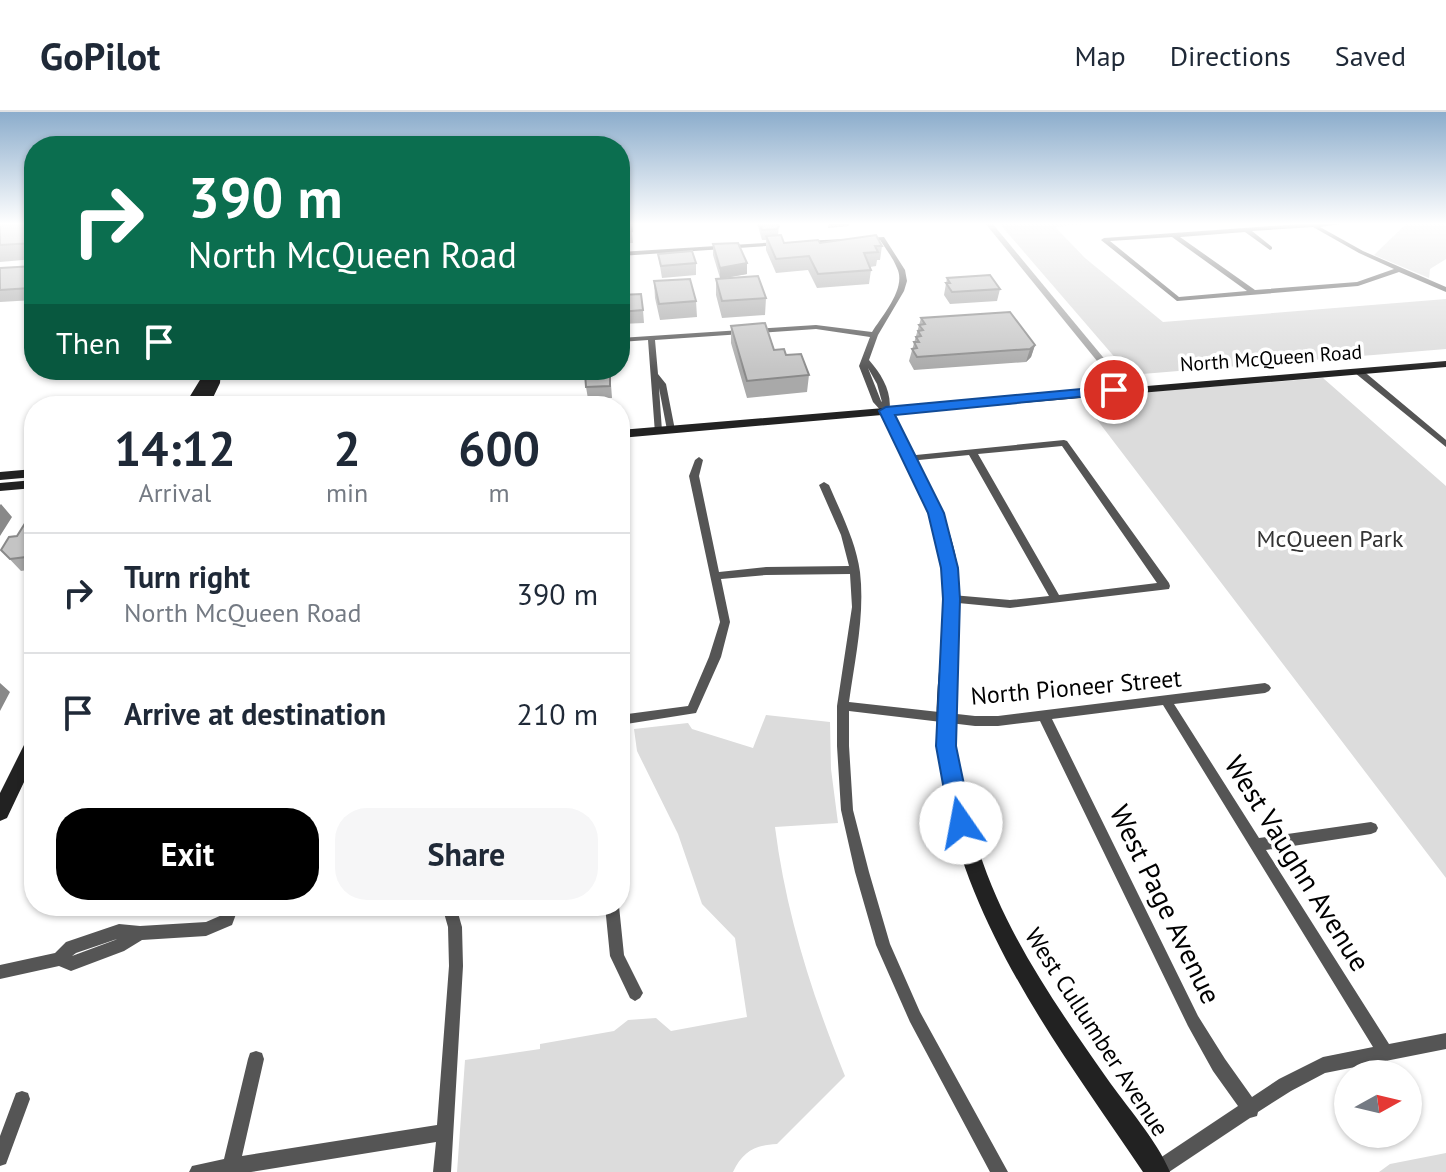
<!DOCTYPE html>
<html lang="en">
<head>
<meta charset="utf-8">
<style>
	:root { --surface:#fff; --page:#f6f6f7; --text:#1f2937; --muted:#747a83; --line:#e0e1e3; --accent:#000 }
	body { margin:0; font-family:"PT Sans",sans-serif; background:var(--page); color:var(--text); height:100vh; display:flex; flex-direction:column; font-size:30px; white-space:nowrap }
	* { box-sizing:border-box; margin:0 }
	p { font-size:26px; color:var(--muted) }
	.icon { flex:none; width:44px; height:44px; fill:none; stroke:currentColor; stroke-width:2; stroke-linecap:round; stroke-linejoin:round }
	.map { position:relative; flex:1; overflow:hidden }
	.side { position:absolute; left:24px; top:284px; width:606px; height:520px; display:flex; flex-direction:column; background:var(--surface); border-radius:32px; box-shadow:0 2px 6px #0004 }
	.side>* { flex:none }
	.banner { position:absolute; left:24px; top:24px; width:606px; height:244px; border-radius:32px; box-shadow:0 2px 6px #0004; background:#0b6e4f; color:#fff; overflow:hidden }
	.needle { width:52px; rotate:82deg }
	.tools { position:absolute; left:1334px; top:948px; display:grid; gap:16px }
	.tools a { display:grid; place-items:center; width:88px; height:88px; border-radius:50%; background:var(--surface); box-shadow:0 2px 6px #0004; font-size:40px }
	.pin { position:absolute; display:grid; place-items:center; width:68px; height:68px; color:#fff; margin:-34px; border:4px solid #fff; border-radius:50%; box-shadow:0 2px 8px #0007 }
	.me { position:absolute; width:88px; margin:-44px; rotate:348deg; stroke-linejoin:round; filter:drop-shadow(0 0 6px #0008) }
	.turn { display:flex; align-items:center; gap:28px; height:168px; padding:0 32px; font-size:36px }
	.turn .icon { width:104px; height:104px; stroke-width:2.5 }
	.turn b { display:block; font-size:56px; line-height:68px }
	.then { display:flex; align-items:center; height:76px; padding:0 32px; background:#0003; gap:16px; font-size:30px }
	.eta { display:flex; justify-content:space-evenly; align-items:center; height:136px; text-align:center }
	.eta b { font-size:48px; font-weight:600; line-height:56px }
	.cta { display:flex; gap:16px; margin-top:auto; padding:16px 32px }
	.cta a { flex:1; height:92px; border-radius:32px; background:var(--accent); color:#fff; font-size:32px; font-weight:600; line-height:92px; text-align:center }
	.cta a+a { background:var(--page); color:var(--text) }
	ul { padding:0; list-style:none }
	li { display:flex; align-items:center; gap:24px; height:120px; padding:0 32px; border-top:2px solid var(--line) }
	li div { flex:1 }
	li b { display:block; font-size:30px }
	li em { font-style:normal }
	header { display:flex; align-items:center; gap:48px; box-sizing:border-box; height:112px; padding:0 40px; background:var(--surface); border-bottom:2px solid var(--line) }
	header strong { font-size:38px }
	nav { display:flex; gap:44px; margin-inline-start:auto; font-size:28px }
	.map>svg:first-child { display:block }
</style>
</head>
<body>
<header>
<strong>GoPilot</strong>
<nav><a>Map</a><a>Directions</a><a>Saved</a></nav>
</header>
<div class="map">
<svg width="1446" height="1060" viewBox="0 0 1446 1060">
	<rect width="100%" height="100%" fill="#fff"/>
	<path fill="#dcdcdc" d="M999,111H1094L1055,115L1085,146L1163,210L1446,187V237L1130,263Z
		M1407,111H1446V147L1430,157L1429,166L1374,143Z
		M1323,266L1446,374V766L1082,288L1144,280Z
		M766,603L830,610L831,657L838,711L775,715C786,802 812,883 845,964L777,1032C755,1033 743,1039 733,1060H457L465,948L540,937V932L614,919L628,908L656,906L671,919L747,905L735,826L702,792L678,722L637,639L634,617L688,611L692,617L753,636Z
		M1446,1041V1060H1379L1390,1052Z"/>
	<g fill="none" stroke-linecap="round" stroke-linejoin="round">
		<path fill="#a3a3a3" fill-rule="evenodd" d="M985,111H992L1112,256V260H1106Z"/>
		<path fill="#555" fill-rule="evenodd" d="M1314,111H1347L1320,115L1363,139L1446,175V180L1399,160L1358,174L1177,189L1101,128L1104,126ZM1313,115L1359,141L1394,157L1357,170L1255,178L1180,125L1245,120L1270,138L1272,137V135L1252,119ZM1172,125L1247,179L1179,185L1110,129Z
			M884,125L905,158L907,169L904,179L878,223L869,248C882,263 893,281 889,301H883L873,290L859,254L870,225L816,217L655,228L658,262L666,272L675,318L671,321L667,318L659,276L662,319L658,322L655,321L648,228L620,230V226L816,213L872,220C882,204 907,176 897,156C893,146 886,137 880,128L804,133L801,131L804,129ZM868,256L877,272L882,290L881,289Z
			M779,130L781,131V133L620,144V140Z
			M1355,257H1361L1446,328V335L1355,261Z
			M1064,328L1067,329L1169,471L1170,474L1169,477L1010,496L948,490L947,487L948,484L952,483L1010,488L1049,484L969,343L909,349L905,346L906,344ZM1062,334L1157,471L1059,483L978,342Z
			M699,345L703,348L699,364L719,460L766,455L849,454L841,423L819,373L824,370L829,373C841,401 856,430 860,460C865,503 855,547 849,590L975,604H998L1265,571L1269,573L1271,576L1269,579L1265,581L1174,592L1259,726L1371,710L1376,712L1378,716L1376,720L1371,722L1266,738L1389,932L1446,921V937L1325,961L1291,979L1258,1000L1257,1004L1250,1006L1169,1060H1149L1151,1052L1238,994L1213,959L1188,914L1040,609L998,614H975L849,599V634L853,698L869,760L890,832L920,900L1008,1060H990L910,910L876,833L855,760L841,698L837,634V594L852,495L850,462L766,463L721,467L730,510L721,545L696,601L620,613V603L688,594L709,545L720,510L689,364L695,348ZM1163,593L1373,935L1323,945L1279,967L1252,985L1225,947L1198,904L1052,607Z
			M225,794H239L232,813L206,824L142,828L124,839L71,859L59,854L0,867V853L55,841L66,830L119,812L140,814L206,810L222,803ZM117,827L115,828L72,844L76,841Z
			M442,794H456L462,815L463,854L451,1060H433L436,1030L251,1060H189L192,1054L224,1047L248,947L250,941L256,939L262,941L264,947L242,1044L437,1013L449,854L448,815Z
			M605,794H619L624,843L643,881L640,886L635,889L630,886L610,844Z
			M22,979L28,981L30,987L6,1052L0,1054V1024L16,981Z"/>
		<path fill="#222" fill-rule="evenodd" d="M1446,249V255L894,302C917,353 951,402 958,458C964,506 954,555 954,603C953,649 965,696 979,739C1005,821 1057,895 1106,965C1126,994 1157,1028 1170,1060H1143C1064,943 973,825 945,683C939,651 935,619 937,587C939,543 949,498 942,454C934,400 904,353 882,303L620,326V318Z
			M206,258H221L220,271L209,294H197L201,286L196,294H184Z
			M34,357V365L0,368V360Z
			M34,368V376L0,379V371Z
			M34,623V649L7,706L0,709V681L28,625Z"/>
	</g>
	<path fill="#a9a9a9" d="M0,111H34V147L0,150Z
		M620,111H631L633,131H620Z
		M757,111H777L779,114L778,123L784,131L882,134L880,148H877L876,154L870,155L871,158L869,172L817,176L808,158L776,161L766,138V128H762Z
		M713,132L747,151V162L723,166L766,186L765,203L722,206L716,183V167L720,166L713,143Z
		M658,142L696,151V163L662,166Z
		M34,154V188L0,190V156Z
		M947,166L1000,177L997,189L950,192L944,183Z
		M654,169L696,189L697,205L660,208L655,186Z
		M620,183L643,198L644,211L620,212Z
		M921,206L1035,233L1031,245L1026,250L914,258L909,249Z
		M731,214L774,238L786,243L809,263L807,280L747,286L731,231Z
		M610,259L612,286L588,287L586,275Z
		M34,397V457L21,459L1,438L17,424Z"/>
	<path fill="#898989" d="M829,111H849V114L828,116Z
		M747,151V162L720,167V156Z
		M1035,233L1031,245L1026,250L1030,237Z
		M1,392L12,405L0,424V393Z
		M0,571L10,580L0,599Z"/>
	<path fill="#c4c4c4" stroke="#898989" stroke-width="2" d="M0,111H34V131L0,133Z
		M620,111H631L632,119L620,120Z
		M760,111H777L779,114L777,117L762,118Z
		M781,123L784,131L818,128L820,131L876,123L882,134H875L878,140L864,141L871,158L818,162L809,144L776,147L766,124Z
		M738,131L747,151L720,156L713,132Z
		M692,139L696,151L661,154L658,142Z
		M34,154V172L30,176L0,178V156Z
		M990,163L1000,177L952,180L946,171H950L947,166Z
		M758,164L766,186L722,189L716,167Z
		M690,167L696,189L659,192L654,169Z
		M641,182L643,198L620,200V183Z
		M1010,200L1035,233L1030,237L917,245L912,237L917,236L914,230H919L916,225L921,224L918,219L923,218L919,213L925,212L921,206Z
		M765,211L774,238L784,237L786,243L801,242L809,263L747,269L731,214Z
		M610,259V274L586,275L585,261Z
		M34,397V444L10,447L1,438L9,425L17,424Z"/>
	<linearGradient id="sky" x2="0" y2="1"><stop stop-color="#8cadcc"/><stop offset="0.43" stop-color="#fff"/><stop offset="1" stop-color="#fff" stop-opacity="0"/></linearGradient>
	<rect width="1446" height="260" fill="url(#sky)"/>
	<path fill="#1a73e8" stroke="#114b97" stroke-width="2" d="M1114,274L1119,275V281L895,303L944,401L958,456L960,487L956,634L972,711L969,718L961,721L954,718L950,711L936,634L943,487L941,456L928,401L879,299L886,295Z"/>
	<g text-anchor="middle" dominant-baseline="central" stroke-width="7" stroke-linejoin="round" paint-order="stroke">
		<g font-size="20" fill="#000" stroke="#fff">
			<text transform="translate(1271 246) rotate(-4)">North McQueen Road</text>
		</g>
		<g font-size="24" fill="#333" stroke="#fff">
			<text x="1330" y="426">McQueen Park</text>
		</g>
		<g font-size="24" fill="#000" stroke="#fff">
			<text transform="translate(1076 575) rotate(-5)">North Pioneer Street</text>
			<text transform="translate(1097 920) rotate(57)">West Cullumber Avenue</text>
		</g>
		<g font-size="28" fill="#000" stroke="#fff">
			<text transform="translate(1298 751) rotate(58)">West Vaughn Avenue</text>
			<text transform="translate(1166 792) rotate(64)">West Page Avenue</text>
		</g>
	</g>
</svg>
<div class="tools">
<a><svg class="needle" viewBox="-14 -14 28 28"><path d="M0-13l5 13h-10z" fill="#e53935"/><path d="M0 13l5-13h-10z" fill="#747a83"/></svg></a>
</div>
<div class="pin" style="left:1114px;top:278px;background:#d93025"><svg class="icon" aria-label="arrive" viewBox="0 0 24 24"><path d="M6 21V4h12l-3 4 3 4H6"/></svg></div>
<svg class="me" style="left:961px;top:711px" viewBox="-20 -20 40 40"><circle r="19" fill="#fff"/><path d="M0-13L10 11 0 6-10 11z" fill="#1a73e8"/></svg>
<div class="banner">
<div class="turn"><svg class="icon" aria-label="right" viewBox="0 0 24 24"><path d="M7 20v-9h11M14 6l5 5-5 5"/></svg><div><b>390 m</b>North McQueen Road</div></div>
<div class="then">Then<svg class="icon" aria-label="arrive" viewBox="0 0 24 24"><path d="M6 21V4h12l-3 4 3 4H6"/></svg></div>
</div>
<section class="side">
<div class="eta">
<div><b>14:12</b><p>Arrival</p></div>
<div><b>2</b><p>min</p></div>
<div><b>600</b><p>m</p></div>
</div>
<ul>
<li><svg class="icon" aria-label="right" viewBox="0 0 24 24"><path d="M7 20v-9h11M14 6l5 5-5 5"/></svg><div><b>Turn right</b><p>North McQueen Road</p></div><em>390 m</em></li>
<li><svg class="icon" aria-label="arrive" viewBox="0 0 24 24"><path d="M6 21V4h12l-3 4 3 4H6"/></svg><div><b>Arrive at destination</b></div><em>210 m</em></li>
</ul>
<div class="cta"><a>Exit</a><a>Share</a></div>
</section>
</div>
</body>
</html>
